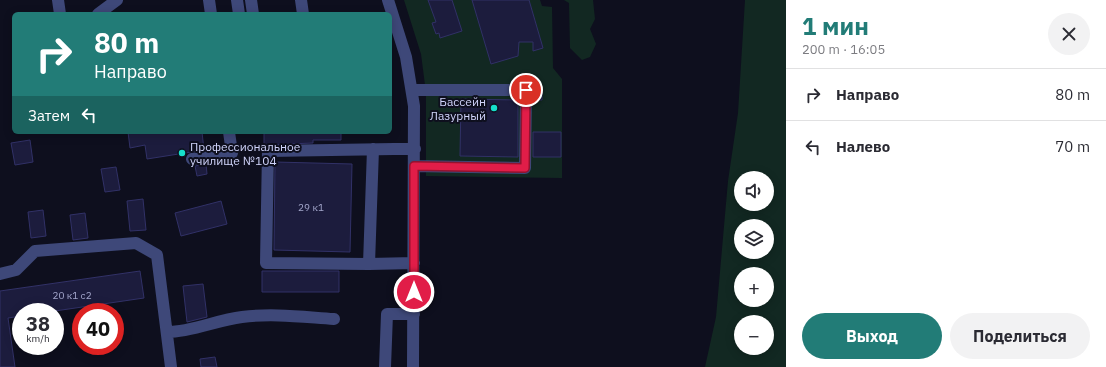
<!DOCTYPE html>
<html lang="ru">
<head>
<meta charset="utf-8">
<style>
	:root { --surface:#fff; --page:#f2f2f3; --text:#2b2b33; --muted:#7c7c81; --line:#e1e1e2; --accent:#227c77 }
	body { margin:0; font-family:"IBM Plex Sans",sans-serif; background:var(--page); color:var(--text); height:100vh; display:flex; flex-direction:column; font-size:15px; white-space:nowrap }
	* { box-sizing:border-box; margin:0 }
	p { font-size:13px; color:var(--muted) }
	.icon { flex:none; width:22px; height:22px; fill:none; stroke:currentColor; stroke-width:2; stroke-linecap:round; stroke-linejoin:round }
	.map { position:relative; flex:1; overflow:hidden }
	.sheet { display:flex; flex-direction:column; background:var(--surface); width:320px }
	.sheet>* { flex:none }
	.banner { position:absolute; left:12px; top:12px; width:380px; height:122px; border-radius:6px; box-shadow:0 2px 10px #0003; background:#227c77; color:#fff; overflow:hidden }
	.tools { position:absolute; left:734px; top:171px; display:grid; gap:8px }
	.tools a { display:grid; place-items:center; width:40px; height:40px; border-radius:50%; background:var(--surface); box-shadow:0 2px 10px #0003; font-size:20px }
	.speed { position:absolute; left:12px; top:303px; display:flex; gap:8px; font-size:20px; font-weight:700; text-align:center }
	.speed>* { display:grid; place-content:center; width:52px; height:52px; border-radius:50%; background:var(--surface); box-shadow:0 2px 10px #0003; line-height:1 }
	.speed small { font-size:10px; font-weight:400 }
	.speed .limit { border:6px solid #d22; background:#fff; color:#111 }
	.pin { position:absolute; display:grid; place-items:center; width:34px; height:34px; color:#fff; margin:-17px; border:2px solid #fff; border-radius:50%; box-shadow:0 1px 4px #0007 }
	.me { position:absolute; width:44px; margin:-22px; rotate:0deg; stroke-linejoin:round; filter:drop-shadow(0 0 3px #0008) }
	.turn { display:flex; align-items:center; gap:14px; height:84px; padding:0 16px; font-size:18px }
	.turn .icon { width:52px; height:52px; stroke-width:2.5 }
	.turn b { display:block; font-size:28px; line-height:34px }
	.then { display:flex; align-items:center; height:38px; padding:0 16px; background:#0003; gap:8px; font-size:15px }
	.round { display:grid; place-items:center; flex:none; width:42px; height:42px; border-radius:21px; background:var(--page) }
	.overview { display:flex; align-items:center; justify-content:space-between; height:68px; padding:0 16px }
	h1 { font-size:24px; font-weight:800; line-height:30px; color:var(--accent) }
	.primary-button { display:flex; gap:8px; margin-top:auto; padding:8px 16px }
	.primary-button a { flex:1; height:46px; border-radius:24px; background:var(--accent); color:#fff; font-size:16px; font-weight:800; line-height:46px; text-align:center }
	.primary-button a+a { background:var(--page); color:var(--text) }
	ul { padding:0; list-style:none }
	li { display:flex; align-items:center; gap:12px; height:52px; padding:0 16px; border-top:1px solid var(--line) }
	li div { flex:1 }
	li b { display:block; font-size:15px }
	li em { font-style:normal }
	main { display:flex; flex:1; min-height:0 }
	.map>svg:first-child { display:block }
</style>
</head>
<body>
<main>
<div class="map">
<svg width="786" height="367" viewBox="0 0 786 367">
	<rect width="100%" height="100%" fill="#0e0f1e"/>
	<path fill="#122822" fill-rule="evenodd" d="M404,0H540L542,6L552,7L553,68L562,79V178L426,176V85H425L421,54Z
		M564,0H593L595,19L590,29L596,44L590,57L582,60L570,48L569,3Z
		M745,0H786V367H705L716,317L728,181L738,113ZM741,178H767V204H741ZM741,226H767V252H741ZM741,274H767V300H741ZM741,322H767V348H741Z"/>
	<path fill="#1c1c3d" stroke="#313167" d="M428,0H452L462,31L440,38L439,33L436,34L432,23L436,22Z
		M472,0H529L543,48L533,51V42H519L518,56L491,64Z
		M534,91H542V100H534Z
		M461,99L518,100V157L460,156Z
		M128,132H202L204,150L147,159L145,145L130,148Z
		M264,132H341V140H313V143L264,145Z
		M533,132H561V157H533Z
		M30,140L33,162L15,165L11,143Z
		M275,162L352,164L350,252L274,250Z
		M206,164L207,174L197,176L195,166Z
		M116,167L120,190L105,192L101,169Z
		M143,199L146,230L130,231L127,201Z
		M221,201L227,224L181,236L175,213Z
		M43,210L46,236L31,238L28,212Z
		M85,213L88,238L73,240L70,215Z
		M140,271L144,298L48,312H21V316L8,318L15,367H0V291Z
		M262,271H339V292H262Z
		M203,284L207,317L187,322L183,286Z
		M215,357L217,367H201L200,359Z"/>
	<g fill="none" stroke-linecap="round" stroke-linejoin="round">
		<path stroke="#3e4879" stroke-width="12" d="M58,0L60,14
			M209,0L211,14
			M237,0L239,14
			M251,0L253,14
			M301,0L303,14
			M388,0L406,57L414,106L413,367
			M98,14L117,0
			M412,90H526L525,168L414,166
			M373,149L369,264L266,263L268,151L394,149H415
			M192,159L232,153L229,132
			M369,264L414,263
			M0,274L16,270L35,251L136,243L157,255L171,367
			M167,332C193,332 216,320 242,317C273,313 303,317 334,319
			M385,367L387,314H414"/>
	</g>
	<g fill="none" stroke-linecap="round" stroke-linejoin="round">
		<g stroke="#92132f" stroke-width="10">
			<path id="route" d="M414,292V166L525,168L526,90"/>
		</g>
		<use href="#route" stroke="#e11d48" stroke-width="7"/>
	</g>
	<g fill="#16e0cb" stroke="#0e0f1e" stroke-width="1.5">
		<circle cx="494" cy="108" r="4"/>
		<circle cx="182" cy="153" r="4"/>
	</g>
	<g text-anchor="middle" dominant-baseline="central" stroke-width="4" stroke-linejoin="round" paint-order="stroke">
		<g font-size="10" fill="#a3a6cb">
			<text x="311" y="207">29 к1</text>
			<text x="72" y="295">20 к1 с2</text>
		</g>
		<g font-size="12" fill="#d0d4fa" stroke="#0e0f1e" text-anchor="end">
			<text x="486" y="101">Бассейн<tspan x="486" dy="14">Лазурный</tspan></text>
			<text x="190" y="146" text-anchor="start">Профессиональное<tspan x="190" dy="14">училище №104</tspan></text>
		</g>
	</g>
</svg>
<div class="tools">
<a><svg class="icon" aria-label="sound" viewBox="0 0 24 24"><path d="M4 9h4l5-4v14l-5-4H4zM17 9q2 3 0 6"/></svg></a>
<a><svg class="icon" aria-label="layers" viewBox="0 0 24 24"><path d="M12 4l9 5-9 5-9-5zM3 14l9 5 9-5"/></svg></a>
<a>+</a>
<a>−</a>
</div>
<div class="speed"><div>38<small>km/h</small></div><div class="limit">40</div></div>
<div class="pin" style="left:526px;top:90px;background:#d93025"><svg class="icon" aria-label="arrive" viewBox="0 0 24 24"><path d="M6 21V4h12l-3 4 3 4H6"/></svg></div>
<svg class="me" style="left:414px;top:292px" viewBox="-20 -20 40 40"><circle r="17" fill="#e11d48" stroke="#fff" stroke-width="3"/><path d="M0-11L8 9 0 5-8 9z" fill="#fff"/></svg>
<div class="banner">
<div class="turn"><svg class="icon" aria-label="right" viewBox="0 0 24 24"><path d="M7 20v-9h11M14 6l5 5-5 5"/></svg><div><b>80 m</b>Направо</div></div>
<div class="then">Затем<svg class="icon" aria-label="left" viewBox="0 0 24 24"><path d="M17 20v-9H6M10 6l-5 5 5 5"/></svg></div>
</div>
</div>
<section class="sheet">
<div class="overview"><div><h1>1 мин</h1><p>200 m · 16:05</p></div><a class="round"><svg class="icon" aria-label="close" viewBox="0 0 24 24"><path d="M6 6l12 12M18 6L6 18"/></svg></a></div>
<ul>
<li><svg class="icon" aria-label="right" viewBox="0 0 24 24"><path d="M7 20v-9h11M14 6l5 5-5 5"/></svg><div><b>Направо</b></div><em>80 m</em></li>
<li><svg class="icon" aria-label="left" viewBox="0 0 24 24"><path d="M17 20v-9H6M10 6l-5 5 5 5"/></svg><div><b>Налево</b></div><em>70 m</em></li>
</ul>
<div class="primary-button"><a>Выход</a><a>Поделиться</a></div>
</section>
</main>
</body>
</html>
